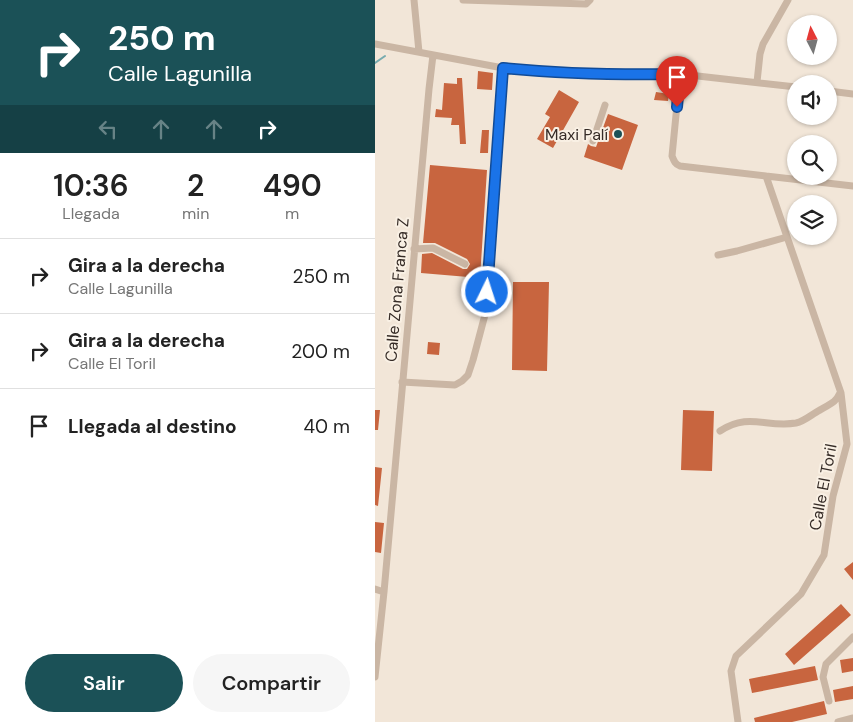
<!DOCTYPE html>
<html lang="es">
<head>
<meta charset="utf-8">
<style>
	:root { --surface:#fff; --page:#f6f6f6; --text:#222; --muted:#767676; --line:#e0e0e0; --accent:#1b5157 }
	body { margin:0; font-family:"DM Sans",sans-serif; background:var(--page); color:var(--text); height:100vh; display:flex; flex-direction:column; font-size:19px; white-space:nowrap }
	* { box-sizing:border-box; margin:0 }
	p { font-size:16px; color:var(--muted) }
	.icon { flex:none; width:28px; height:28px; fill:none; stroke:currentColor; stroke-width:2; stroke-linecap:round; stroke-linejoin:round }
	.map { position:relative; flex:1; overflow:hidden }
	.details { display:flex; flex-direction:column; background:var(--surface); width:375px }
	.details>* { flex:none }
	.guide { background:#1b5157; color:#fff; overflow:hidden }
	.needle { width:32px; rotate:354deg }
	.controls { position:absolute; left:412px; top:15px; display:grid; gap:10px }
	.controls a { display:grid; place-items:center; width:50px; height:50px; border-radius:50%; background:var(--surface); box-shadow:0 1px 4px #0004; font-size:25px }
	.pin { position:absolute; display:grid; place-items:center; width:42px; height:42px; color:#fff; margin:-51px -21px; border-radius:50% 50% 50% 0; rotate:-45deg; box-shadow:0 0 5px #0007 }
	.pin .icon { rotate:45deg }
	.me { position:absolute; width:55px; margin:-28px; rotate:4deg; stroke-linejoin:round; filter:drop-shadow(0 0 4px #0008) }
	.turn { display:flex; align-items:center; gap:18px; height:105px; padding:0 25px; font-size:22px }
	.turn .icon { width:65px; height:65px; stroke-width:2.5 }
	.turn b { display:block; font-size:35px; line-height:42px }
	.lanes { display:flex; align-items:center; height:48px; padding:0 25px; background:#0003; justify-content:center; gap:25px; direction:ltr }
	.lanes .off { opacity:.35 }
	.eta { display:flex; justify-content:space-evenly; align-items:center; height:85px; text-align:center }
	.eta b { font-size:30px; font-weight:600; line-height:35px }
	.button { display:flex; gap:10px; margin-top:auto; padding:10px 25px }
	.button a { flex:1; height:58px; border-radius:30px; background:var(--accent); color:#fff; font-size:20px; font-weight:600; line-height:58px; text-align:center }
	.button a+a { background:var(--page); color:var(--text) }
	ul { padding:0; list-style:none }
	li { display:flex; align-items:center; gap:15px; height:75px; padding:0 25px; border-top:1px solid var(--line) }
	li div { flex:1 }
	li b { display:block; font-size:19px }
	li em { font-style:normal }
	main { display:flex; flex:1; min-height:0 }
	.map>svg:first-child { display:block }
</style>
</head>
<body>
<main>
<section class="details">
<div class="guide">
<div class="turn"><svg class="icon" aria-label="right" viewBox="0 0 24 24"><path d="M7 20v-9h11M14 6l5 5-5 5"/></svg><div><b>250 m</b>Calle Lagunilla</div></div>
<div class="lanes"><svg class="icon off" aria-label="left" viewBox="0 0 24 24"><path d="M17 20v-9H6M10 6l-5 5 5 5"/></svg><svg class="icon off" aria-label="ahead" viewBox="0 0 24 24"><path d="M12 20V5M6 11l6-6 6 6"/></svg><svg class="icon off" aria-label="ahead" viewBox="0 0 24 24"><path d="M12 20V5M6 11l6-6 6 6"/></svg><svg class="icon" aria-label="right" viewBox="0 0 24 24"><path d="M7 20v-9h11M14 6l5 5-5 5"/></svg></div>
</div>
<div class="eta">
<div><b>10:36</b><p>Llegada</p></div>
<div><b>2</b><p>min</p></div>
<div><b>490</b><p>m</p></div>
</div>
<ul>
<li><svg class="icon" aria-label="right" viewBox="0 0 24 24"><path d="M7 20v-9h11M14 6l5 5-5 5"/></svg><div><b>Gira a la derecha</b><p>Calle Lagunilla</p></div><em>250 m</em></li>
<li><svg class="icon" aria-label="right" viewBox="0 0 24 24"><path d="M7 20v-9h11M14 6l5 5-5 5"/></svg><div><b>Gira a la derecha</b><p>Calle El Toril</p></div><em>200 m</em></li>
<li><svg class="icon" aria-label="arrive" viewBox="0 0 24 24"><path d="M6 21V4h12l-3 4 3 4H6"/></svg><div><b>Llegada al destino</b></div><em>40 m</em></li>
</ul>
<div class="button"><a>Salir</a><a>Compartir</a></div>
</section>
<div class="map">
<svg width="478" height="722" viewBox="0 0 478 722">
	<rect width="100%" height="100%" fill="#f2e6d8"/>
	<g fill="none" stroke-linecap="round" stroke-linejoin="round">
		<path stroke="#77abaf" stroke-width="2" d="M0,63L10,56"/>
	</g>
	<path fill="#c8653f" d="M103,71L118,73L117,90L102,89Z
		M82,78H87L91,144H85L84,125H76L77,118L60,117L61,109L67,110L69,83L82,84Z
		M184,90L204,102L178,148L162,139L175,117L170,114Z
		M281,92L294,94L293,101L279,100Z
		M233,114L263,125L247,170L209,157L213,144L216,146L221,147Z
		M107,130H114L113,153H105Z
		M55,165L112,170L105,278L46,273L47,254L57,253L88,269H92L95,264L92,259L60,243H48Z
		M138,282H174L172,371L137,370Z
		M53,342L65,343L64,355L52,354Z
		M0,410H5L3,430H0Z
		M308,410L339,411L337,471L306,470Z
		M0,467L7,468L3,506L0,505Z
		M0,522L9,523L6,553L0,552Z
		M478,562V580L469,569Z
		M466,604L476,615L419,665L410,654Z
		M478,658V671L467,673L465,660Z
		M440,666L443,680L377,693L374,679Z
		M478,686V699L460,702L458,690Z
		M449,701L452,714L417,722H380L379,718Z"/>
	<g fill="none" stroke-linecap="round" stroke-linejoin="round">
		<path stroke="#cab6a4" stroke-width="7" d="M39,0L44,52
			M88,0L211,4L215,0
			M0,44L128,68L170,72L202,74H305L421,87
			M305,74L297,156C299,161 300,164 305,166L391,176L466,393L472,444L458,496L449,555L426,594L361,656L356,671L363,722
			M382,82L385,54L388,44L413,0
			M454,91L478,94
			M218,141L230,105
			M391,176L478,186
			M39,249L58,248L90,264
			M343,255L362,251L412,237
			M27,382L80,385L87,381L93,375L98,360L111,311L128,68
			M345,431C374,412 391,428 421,423C430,421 437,414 445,410C454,404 460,404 465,393
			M0,589L9,592
			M0,677L9,592L54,89L58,55
			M454,701L448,677L451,664L478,637
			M463,722L478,718"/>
	</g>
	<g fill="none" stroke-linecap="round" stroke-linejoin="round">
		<g stroke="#114b97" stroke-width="12">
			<path id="route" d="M112,292L128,68C187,74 246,75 305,74L302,107"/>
		</g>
		<use href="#route" stroke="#1a73e8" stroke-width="9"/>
	</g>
	<circle fill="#1b5157" stroke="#f9f0e4" stroke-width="2" cx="243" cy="134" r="5"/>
	<g text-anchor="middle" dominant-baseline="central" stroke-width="4" stroke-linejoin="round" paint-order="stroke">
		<g font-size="16" fill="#352b26" stroke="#f9f0e4" text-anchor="end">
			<text x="233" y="134">Maxi Palí</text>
		</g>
		<g font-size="16" fill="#352b26" stroke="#f9f0e4">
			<text transform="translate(22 290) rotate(-85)">Calle Zona Franca Z</text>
			<text transform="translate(448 487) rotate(-79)">Calle El Toril</text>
		</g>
	</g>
</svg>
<div class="controls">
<a><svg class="needle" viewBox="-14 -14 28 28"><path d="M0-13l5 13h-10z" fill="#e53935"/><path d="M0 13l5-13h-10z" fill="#767676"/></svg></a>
<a><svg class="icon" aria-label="sound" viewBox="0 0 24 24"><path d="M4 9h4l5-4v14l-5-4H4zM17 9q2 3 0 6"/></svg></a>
<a><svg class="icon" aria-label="search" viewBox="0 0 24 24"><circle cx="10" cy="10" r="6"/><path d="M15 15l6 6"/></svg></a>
<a><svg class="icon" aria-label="layers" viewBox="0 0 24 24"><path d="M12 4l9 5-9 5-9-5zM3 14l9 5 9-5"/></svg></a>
</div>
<div class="pin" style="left:302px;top:107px;background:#d93025"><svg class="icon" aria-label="arrive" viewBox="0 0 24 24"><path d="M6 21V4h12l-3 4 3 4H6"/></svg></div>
<svg class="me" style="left:112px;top:292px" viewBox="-20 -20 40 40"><circle r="17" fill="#1a73e8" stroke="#fff" stroke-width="3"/><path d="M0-11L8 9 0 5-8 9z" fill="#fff"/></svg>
</div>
</main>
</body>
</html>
